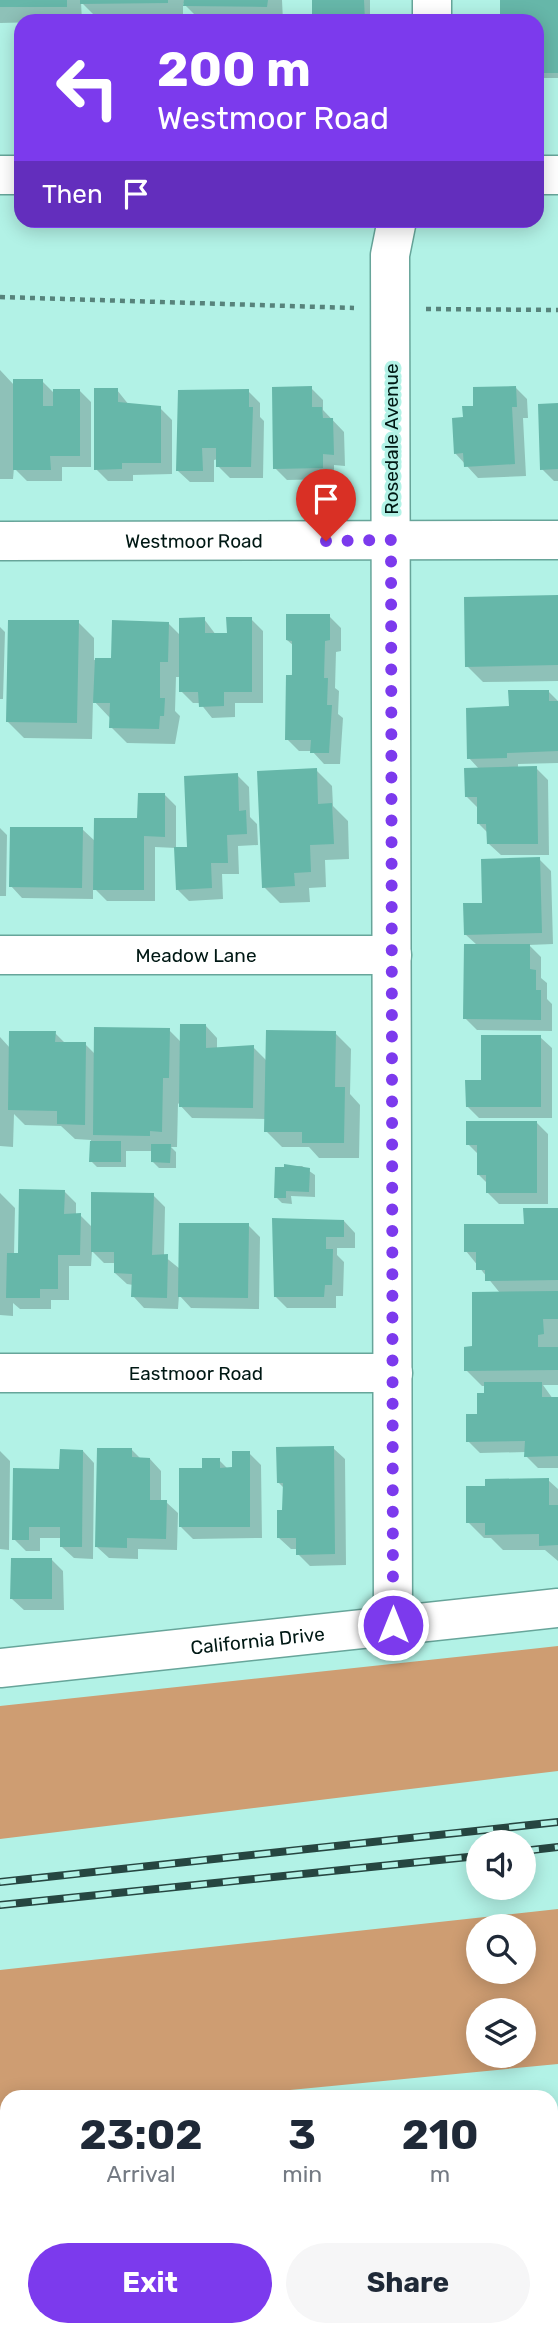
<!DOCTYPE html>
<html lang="en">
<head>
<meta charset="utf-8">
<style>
	:root { --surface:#fff; --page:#f6f6f7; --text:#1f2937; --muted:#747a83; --accent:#7c3aed }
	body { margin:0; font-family:Rubik,sans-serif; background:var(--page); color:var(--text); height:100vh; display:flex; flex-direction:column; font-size:26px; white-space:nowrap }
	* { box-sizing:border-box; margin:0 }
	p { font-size:23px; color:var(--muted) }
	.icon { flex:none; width:38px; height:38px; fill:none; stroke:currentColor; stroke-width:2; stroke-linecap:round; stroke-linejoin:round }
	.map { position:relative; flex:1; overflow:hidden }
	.side { position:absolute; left:0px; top:2090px; width:558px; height:247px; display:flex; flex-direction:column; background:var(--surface); border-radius:21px 21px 0 0; box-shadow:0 4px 18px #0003 }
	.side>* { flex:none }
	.banner { position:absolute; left:14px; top:14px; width:530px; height:214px; border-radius:21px; box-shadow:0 4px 18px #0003; background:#7c3aed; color:#fff; overflow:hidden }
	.tools { position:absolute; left:466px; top:1830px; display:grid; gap:14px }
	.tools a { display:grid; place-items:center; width:70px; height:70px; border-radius:50%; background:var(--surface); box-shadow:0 4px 18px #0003; font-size:35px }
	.pin { position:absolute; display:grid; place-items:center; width:60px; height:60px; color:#fff; margin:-72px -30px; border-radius:50% 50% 50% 0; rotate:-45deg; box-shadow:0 0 7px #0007 }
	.pin .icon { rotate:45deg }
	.me { position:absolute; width:77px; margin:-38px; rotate:0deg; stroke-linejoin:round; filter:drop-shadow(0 0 5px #0008) }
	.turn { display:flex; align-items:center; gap:24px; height:147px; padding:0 28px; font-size:32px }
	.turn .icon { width:91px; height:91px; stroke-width:2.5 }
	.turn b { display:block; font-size:49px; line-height:60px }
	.then { display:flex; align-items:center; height:66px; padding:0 28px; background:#0003; gap:14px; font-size:26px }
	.eta { display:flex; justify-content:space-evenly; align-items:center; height:119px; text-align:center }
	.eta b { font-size:42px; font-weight:700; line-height:49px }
	.action { display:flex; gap:14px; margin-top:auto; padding:14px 28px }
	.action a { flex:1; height:80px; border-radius:42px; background:var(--accent); color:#fff; font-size:28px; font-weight:700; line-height:80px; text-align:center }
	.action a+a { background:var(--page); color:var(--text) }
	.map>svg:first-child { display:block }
</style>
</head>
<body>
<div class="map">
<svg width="558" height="2335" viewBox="0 0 558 2335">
	<rect width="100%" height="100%" fill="#b2f2e6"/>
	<path fill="#ce9d72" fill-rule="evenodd" d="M558,1646V1771L0,1839V1706Z
		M558,1909V2064L229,2096H7V2119H0V1970ZM478,1927H523V1972H478ZM478,2011H523V2056H478Z"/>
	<path fill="#0003" d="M0,0H282L283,21H201L183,3V18L98,19L81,2L82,21L0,23Z
		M314,0H370V21H314Z
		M502,0H558V78H537V21H501Z
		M0,370L14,385L42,381L55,394L79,390L91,402V467H62V481H27L14,468L13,479H0Z
		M311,388L323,400V410L344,432L345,466L334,465V479L287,480L275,468Z
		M516,388L527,399L528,418H523L526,476L478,478L455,453L465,419L475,408Z
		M117,390L129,405L160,408L172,420V474L133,475V481H108L96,469Z
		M248,391L260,403V417L264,421L263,478H230L218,466V459L214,460V482H190L178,471Z
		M558,405V481H554L542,469Z
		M558,597V681L483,682L467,666Z
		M329,616L341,628V651L336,652L335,688L339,691L338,714L343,718L340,764H324L312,751H299L287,739L294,646L287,640Z
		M204,619L216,635H228L251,619L263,631V703H235V717L212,718L200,703H193L181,691V677H176L175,711L180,716L175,744L127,743L111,727V719L93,700L92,739L24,738L8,722L78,622L94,638V660H113L168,623L181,636Z
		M0,627L5,632L3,699H0Z
		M548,691L558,701V763L518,764V769L536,768L548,780L549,855H501L489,844L488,833L479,824V809L467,797L480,770L469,758L510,708Z
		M316,770L332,786L333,806L348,821L349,859L325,860L326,887L309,888L310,902L280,903L264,887Z
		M237,775L249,787L250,817L257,824L258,845L238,846L239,874H222L223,899L189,901L177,889L189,848Z
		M164,794L176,806V848L155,847V901H107L93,887V899L22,898L11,886L82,829L96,842L139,820Z
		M0,828L7,835L6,896H0Z
		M539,859L551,871L553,944L529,945L541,957V978L547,983V999L552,1004V1031L477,1030L465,1018L477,945L465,934L484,904Z
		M206,1026L217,1038V1049L253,1047L267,1061L335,1033L351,1049L350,1094L360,1105L359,1158H319L309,1147H282L266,1131V1119L192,1118L178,1103L177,1147H171L176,1152V1168H159L153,1162V1151H126V1167H97L91,1161V1140L75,1139L61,1126L25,1125L14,1114L13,1147L0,1146V1037L10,1048L55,1033L66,1044H85L96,1055L169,1030L182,1043Z
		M540,1037L552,1048V1118H479L467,1106L483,1081Z
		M536,1122L548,1134V1204H499L487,1192V1183L479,1175V1155L468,1144Z
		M285,1166H302L315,1175V1197L291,1196L292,1204L282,1203L276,1197Z
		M64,1191L76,1203V1215H80L93,1228L153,1195L165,1207L164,1256L180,1269L248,1225L260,1237L259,1309L191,1308L179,1295L178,1309L144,1308L133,1296V1285L127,1284L115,1273L116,1263H104L92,1251L91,1266H69V1300H51V1309H20L13,1303V1316L0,1315V1193L15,1208L14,1255H19Z
		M558,1210V1385H543L553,1399H558V1468H538L526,1456V1452L480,1453L468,1441L486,1394V1386H482L466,1370L500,1293L466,1251Z
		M274,1220L344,1221L355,1233V1248H337V1255L344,1262L343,1296H336V1308H287L275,1296Z
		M333,1448L345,1459L346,1565L310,1566L298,1554V1549H291L279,1538L284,1512V1488L278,1482Z
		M132,1450L141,1459H150L161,1471V1502H166L178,1513L177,1550L138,1549V1559L109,1558L97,1547Z
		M0,1451L10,1461L9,1550L0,1549Z
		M83,1451L94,1463L93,1559L74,1558L62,1547V1538H40V1551H26L14,1539L61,1471Z
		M249,1453L261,1465L262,1538L193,1539L181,1527L204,1469L219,1460L228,1469H234Z
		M548,1480L558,1489V1561L545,1550H503L491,1538H484L468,1522Z
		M52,1560L63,1571L64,1610H24L12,1599Z
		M7,2192V2329H483L484,2335H0V2193Z"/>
	<path fill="#66b7a9" d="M0,0H67V7H0Z
		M80,0H168V3L80,4Z
		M184,0H268L267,7L183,6Z
		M312,0H364L365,21H312Z
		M500,0H558V73H537V21H500Z
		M13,379H43V406H53V389H80V456H50L51,470H13Z
		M312,386V407H322L323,418H333L334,455L323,454V468L273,469L272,387Z
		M516,386L517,407H512L515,464L464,467L463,453L454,454L452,418L463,417L462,406H473V387Z
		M94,388H118V402L161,406V463H122V469L94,470Z
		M249,389V407H253L251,467H216V448H202L203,471H176L178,390Z
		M558,403V469L540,470L538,404Z
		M558,595V665L465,667L464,597Z
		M286,614H330V640L325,641L324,678H328L327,705H332L329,753H310L311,740H285L286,675H292V641L286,640Z
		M205,617V633H227L226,617H252V692H224V706L199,707L198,692H179V618Z
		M8,620H79L77,723L6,722Z
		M112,620L169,622L168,662H160V698H165L164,716H160L159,729L109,728L110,703H93L95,658H111Z
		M508,690H549V701H558V751L507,753V758L467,759L466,708L509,706Z
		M537,766L538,844H487L486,824H477V797H465L464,768Z
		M317,768L318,804L332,803L334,844L310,845L311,872L294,873L295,886L262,888L257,771Z
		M238,773L239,811L246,810L247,834L227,835L228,863H211L212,888L176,890L174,847H187L184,776Z
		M138,793H165V837L144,836V890H93L94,818H137Z
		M10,827H83L82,888L9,887Z
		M540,857L542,933L464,935L463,903H482L481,859Z
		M464,944H530V969L536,970V990H541V1020L463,1019Z
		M180,1024H206V1048L254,1045L253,1108L179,1107Z
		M94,1027L170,1028L169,1078H163L162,1132L150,1131V1136L93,1135Z
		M266,1030L336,1031L335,1087H345L344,1143H302V1132H264Z
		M9,1031H56L55,1042H86L85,1125L57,1124V1111L8,1110Z
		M481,1035H541V1107H466L465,1080H481Z
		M466,1121H537V1193H486V1175H477V1145H466Z
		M90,1141H121V1162H89Z
		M151,1144H171L170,1163L151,1162Z
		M284,1164L310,1168L309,1192L286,1191V1198H274L275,1167H284Z
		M19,1189L65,1190L64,1214L81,1213L80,1255H58V1289H40V1298H6L7,1253H18Z
		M91,1192L154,1193L152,1255L168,1254L167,1298L131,1297L132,1274L114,1273V1252H91Z
		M523,1208H558V1280L485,1281V1270H476V1252H464V1224H524Z
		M272,1218L344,1220V1237H326V1249H333L332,1285H325L324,1297H274Z
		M179,1223H249L248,1298L178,1297Z
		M558,1291V1319H543L544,1334L538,1335V1347H558V1370L464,1371V1347L472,1346V1292Z
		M484,1382H542V1397H558V1456L524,1457L525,1441L466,1442V1414H477V1393H484Z
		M334,1446L335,1554L296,1555V1538H277V1510H282L283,1483H277L276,1447Z
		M97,1448H132V1457L150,1458V1500H167L166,1539L127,1538V1548L95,1547Z
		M60,1449L83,1450L82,1547H60V1527H29V1540H12L13,1468L59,1469Z
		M232,1451H250V1527H179V1468H202V1458H220V1468L232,1467Z
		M549,1478V1505H558V1545L539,1546V1534L485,1535V1523H466V1486H485V1479Z
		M11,1558H52V1599H10Z
		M0,2191H7V2329H470L471,2335H0Z"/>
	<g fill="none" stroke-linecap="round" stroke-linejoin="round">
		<g stroke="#67a59a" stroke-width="41">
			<g id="street">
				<path d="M432,21V0"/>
				<path id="s1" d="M0,541L558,540"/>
				<path id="s2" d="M0,955H392"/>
				<path id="s3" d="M0,1373H393"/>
				<path d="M393,1625L390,255L397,220"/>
			</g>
		</g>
		<g stroke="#67a59a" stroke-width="41">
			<g id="secondary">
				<path id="s4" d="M0,1668L558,1608"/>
			</g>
		</g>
		<g stroke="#67a59a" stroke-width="41">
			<path id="primary" d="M0,175H21
				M537,175H558"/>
		</g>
		<path stroke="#57837b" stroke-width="4.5" stroke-dasharray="5 5" stroke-linecap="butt" d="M0,297L354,308
			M426,309L558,310"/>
		<use href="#street" stroke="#fff" stroke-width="38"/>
		<use href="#secondary" stroke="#fff" stroke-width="38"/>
		<use href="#primary" stroke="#fff" stroke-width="38"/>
		<g stroke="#264641" stroke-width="8">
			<path id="rail" d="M523,1851L558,1847
				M0,1882L558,1822
				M0,1905L478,1856"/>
		</g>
		<use href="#rail" stroke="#b2f2e6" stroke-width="5" stroke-dasharray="16" stroke-linecap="butt"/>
	</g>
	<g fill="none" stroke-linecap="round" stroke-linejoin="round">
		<path stroke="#7c3aed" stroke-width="12" stroke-dasharray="0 21.6" d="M326,541L391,540L393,1625"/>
	</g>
	<g text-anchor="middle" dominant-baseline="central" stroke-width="7" stroke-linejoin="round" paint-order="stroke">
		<g font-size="19" fill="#001814" stroke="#b2f2e6">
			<text transform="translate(391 439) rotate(-90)">Rosedale Avenue</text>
			<text stroke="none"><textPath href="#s1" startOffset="194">Westmoor Road</textPath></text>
			<text stroke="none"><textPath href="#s2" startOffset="196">Meadow Lane</textPath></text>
			<text stroke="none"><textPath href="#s3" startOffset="196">Eastmoor Road</textPath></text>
			<text stroke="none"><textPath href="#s4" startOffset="259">California Drive</textPath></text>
		</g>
	</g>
</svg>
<div class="tools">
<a><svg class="icon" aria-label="sound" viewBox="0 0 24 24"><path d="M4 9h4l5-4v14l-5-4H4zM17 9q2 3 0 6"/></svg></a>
<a><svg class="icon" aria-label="search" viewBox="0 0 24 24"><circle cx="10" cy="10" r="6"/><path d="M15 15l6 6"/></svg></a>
<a><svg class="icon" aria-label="layers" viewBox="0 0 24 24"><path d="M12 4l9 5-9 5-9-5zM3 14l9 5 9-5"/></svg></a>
</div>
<div class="pin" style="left:326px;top:541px;background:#d93025"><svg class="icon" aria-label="arrive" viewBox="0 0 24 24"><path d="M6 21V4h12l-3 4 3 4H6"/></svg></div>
<svg class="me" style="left:393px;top:1625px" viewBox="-20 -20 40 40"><circle r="17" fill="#7c3aed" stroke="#fff" stroke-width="3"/><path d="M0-11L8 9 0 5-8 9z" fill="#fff"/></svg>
<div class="banner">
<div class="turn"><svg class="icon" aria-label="left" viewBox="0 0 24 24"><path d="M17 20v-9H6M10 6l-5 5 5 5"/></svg><div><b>200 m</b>Westmoor Road</div></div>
<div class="then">Then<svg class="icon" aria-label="arrive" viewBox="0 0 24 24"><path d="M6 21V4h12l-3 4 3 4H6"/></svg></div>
</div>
<section class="side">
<div class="eta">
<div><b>23:02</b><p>Arrival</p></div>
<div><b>3</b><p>min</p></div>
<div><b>210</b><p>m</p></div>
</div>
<div class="action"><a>Exit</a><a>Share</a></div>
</section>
</div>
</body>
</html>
